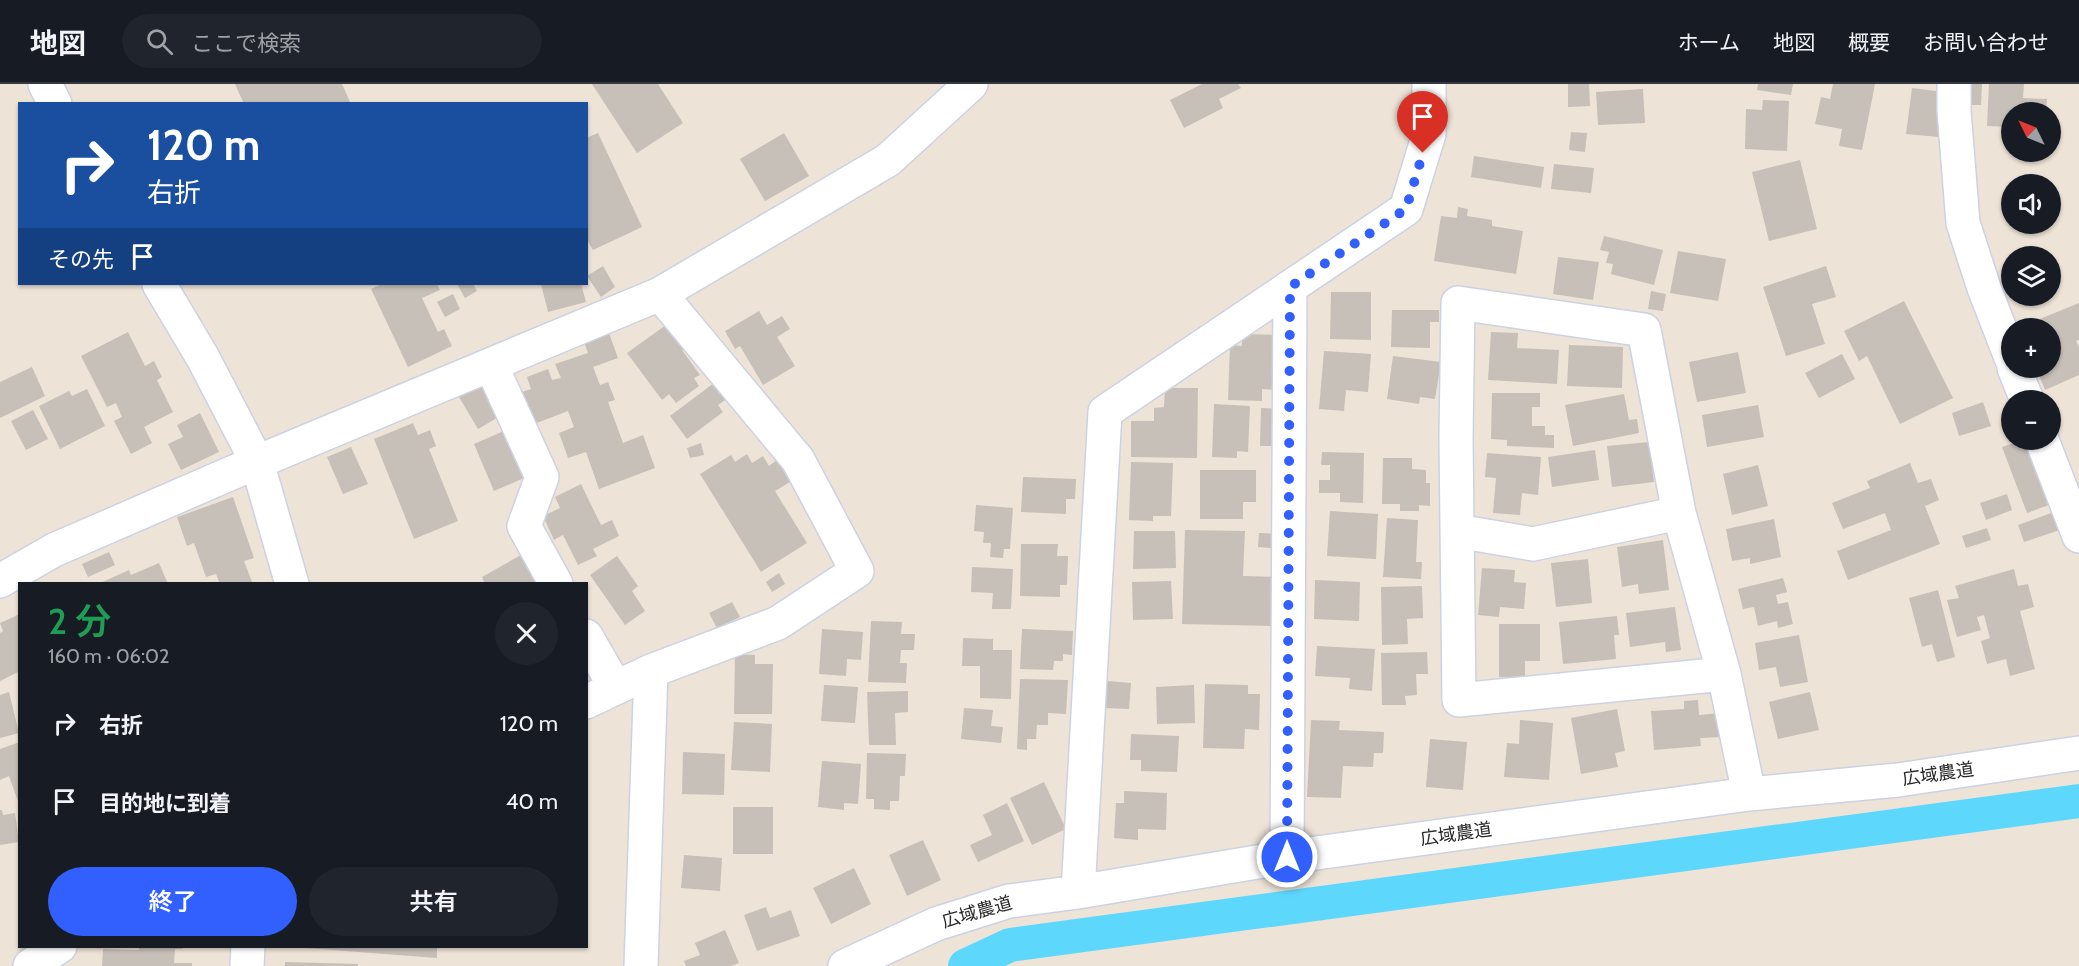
<!DOCTYPE html>
<html lang="ja">
<head>
<meta charset="utf-8">
<style>
	:root { --surface:#171b24; --page:#20242c; --text:#f1f3f6; --muted:#9ea1a6; --line:#363941; --accent:#3260ff }
	body { margin:0; font-family:Cabin,"Noto Sans JP",sans-serif; background:var(--page); color:var(--text); height:100vh; display:flex; flex-direction:column; font-size:22px; white-space:nowrap }
	* { box-sizing:border-box; margin:0 }
	p { font-size:20px; color:var(--muted) }
	.icon { flex:none; width:33px; height:33px; fill:none; stroke:currentColor; stroke-width:2; stroke-linecap:round; stroke-linejoin:round }
	.map { position:relative; flex:1; overflow:hidden }
	.sheet { position:absolute; left:18px; top:498px; width:570px; height:366px; display:flex; flex-direction:column; background:var(--surface); border-radius:0px; box-shadow:0 2px 4px #0004 }
	.sheet>* { flex:none }
	.banner { position:absolute; left:18px; top:18px; width:570px; height:183px; border-radius:0px; box-shadow:0 2px 4px #0004; background:#1a4fa0; color:#fff; overflow:hidden }
	.needle { width:39px; rotate:313deg }
	.buttons { position:absolute; left:2001px; top:18px; display:grid; gap:12px }
	.buttons a { display:grid; place-items:center; width:60px; height:60px; border-radius:50%; background:var(--surface); box-shadow:0 2px 4px #0004; font-size:30px }
	.pin { position:absolute; display:grid; place-items:center; width:51px; height:51px; color:#fff; margin:-62px -26px; border-radius:50% 50% 50% 0; rotate:-45deg; box-shadow:0 0 6px #0007 }
	.pin .icon { rotate:45deg }
	.me { position:absolute; width:66px; margin:-33px; rotate:0deg; stroke-linejoin:round; filter:drop-shadow(0 0 4px #0008) }
	.turn { display:flex; align-items:center; gap:21px; height:126px; padding:0 30px; font-size:27px }
	.turn .icon { width:78px; height:78px; stroke-width:2.5 }
	.turn b { display:block; font-size:42px; line-height:51px }
	.then { display:flex; align-items:center; height:57px; padding:0 30px; background:#0003; gap:12px; font-size:22px }
	.round { display:grid; place-items:center; flex:none; width:63px; height:63px; border-radius:32px; background:var(--page) }
	.headline { display:flex; align-items:center; justify-content:space-between; height:102px; padding:0 30px }
	h1 { font-size:36px; font-weight:600; line-height:45px; color:#1e9e55 }
	.cta { display:flex; gap:12px; margin-top:auto; padding:12px 30px }
	.cta a { flex:1; height:69px; border-radius:36px; background:var(--accent); color:#fff; font-size:24px; font-weight:600; line-height:69px; text-align:center }
	.cta a+a { background:var(--page); color:var(--text) }
	ul { padding:0; list-style:none }
	li { display:flex; align-items:center; gap:18px; height:78px; padding:0 30px }
	li div { flex:1 }
	li b { display:block; font-size:22px }
	li em { font-style:normal }
	header { display:flex; align-items:center; gap:36px; box-sizing:border-box; height:84px; padding:0 30px; background:var(--surface); border-bottom:2px solid var(--line) }
	header strong { font-size:28px }
	nav { display:flex; gap:33px; margin-inline-start:auto; font-size:21px }
	.search { width:420px; height:54px; background:var(--page); display:flex; align-items:center; gap:15px; box-sizing:border-box; padding:0 21px; border-radius:33px; color:var(--muted); font-size:22px }
	.map>svg:first-child { display:block }
</style>
</head>
<body>
<header>
<strong>地図</strong>
<div class="search"><svg class="icon" aria-label="search" viewBox="0 0 24 24"><circle cx="10" cy="10" r="6"/><path d="M15 15l6 6"/></svg>ここで検索</div>
<nav><a>ホーム</a><a>地図</a><a>概要</a><a>お問い合わせ</a></nav>
</header>
<div class="map">
<svg width="2079" height="882" viewBox="0 0 2079 882">
	<rect width="100%" height="100%" fill="#ede3d7"/>
	<g fill="none" stroke-linecap="round" stroke-linejoin="round">
		<path stroke="#5dd8fc" stroke-width="34" d="M965,882L1010,861L2079,717"/>
	</g>
	<path fill="#c7c0b8" d="M235,0H342L351,20H244Z
		M592,0H658L683,39L637,69Z
		M1202,0H1238L1241,4L1219,15L1223,24L1184,44L1170,16Z
		M1568,0H1589L1590,22L1568,23Z
		M1758,0H1793L1791,11L1757,6Z
		M1833,0H1875L1862,66L1839,62L1842,45L1815,40L1821,13L1830,15Z
		M1970,0H1982L1981,21H1970Z
		M1989,0H2024L2023,14L2047,15L2046,28H2012V43L1987,42Z
		M1912,4L1944,8L1939,53L1906,50Z
		M1643,5L1645,39L1598,41L1596,8Z
		M1763,16L1789,17L1787,67L1745,65L1746,25L1762,26Z
		M1571,48L1587,49L1585,68L1569,66Z
		M598,49L642,143L593,166L586,154V54Z
		M784,49L809,92L765,117L740,75Z
		M1474,72L1544,83L1541,104L1471,93Z
		M1800,76L1817,145L1769,157L1752,88Z
		M1554,80L1594,84L1591,109L1551,105Z
		M1458,123L1468,125L1467,132L1492,136V142L1523,147L1516,190L1434,177L1441,132L1457,134Z
		M1604,152L1663,166L1654,201L1611,190L1613,180L1606,179L1609,168L1600,166Z
		M1678,167L1726,175L1718,217L1670,209Z
		M1558,173L1599,178L1593,216L1553,210Z
		M603,182L615,203L601,213L587,192Z
		M1826,182L1836,213L1812,220L1825,260L1786,272L1763,203Z
		M382,200H437L440,206L422,214L438,248L444,245L452,262L408,283L371,205Z
		M457,200H473L477,207L465,214Z
		M541,200H581L586,218L548,228Z
		M1651,207L1666,210L1663,227L1648,225Z
		M1331,208H1371V256L1330,255Z
		M453,210L460,225L445,233L437,218Z
		M1904,217L1953,314L1900,340L1867,272L1859,277L1844,247Z
		M2079,219V256L2076,257L2079,263V291L2045,306L2036,284H2050V244H2030L2028,240Z
		M1392,226H1439V238H1430V264L1391,263Z
		M759,227L767,241L782,232L790,245L777,253L795,282L763,301L740,262L735,265L725,247Z
		M673,236L690,260L682,266L700,291L694,294L699,302L676,319L669,310L662,316L627,269Z
		M128,248L145,282L154,277L162,293L157,296L173,328L144,343L152,359L131,370L114,337L122,333L116,319L107,323L81,272Z
		M1491,248L1518,249L1517,264L1559,266L1557,300L1488,296Z
		M609,249L618,274L593,283L600,301L608,298L615,316L608,318L623,359L643,351L655,384L599,405L586,368L568,374L559,349L574,343L568,327L534,340L522,308L531,305L527,293L548,285L552,296L561,294L555,280L588,269L584,258Z
		M1242,250L1279,251L1276,306L1262,305V317L1228,316L1230,261L1242,262Z
		M1569,261L1623,263L1622,304L1567,302Z
		M1324,267L1371,270L1368,308L1346,306L1344,327L1319,325Z
		M1738,268L1746,309L1697,318L1689,278Z
		M1842,270L1855,295L1819,314L1805,289Z
		M1393,272L1441,278L1435,315L1420,313L1419,320L1387,315Z
		M32,283L45,312L0,334V298Z
		M718,296L730,313L718,321L723,328L687,355L670,332Z
		M482,299L502,331L478,345L459,313Z
		M1165,304H1198L1197,374L1131,373V337H1154V324L1164,323Z
		M87,305L105,342L60,365L39,322L69,307L72,312Z
		M1492,309H1540V323H1532V342H1545V351H1554V364L1507,362V356L1491,355Z
		M1624,310L1629,336L1637,335L1639,349L1573,362L1565,321Z
		M1983,318L1991,342L1959,352L1952,329Z
		M1214,320L1250,322L1248,368L1237,367V374L1212,373Z
		M1758,321L1764,353L1707,363L1702,331Z
		M1261,324L1283,325L1282,362H1260Z
		M33,326L48,355L26,366L11,337Z
		M200,329L219,368L181,386L168,360L183,353L177,341Z
		M413,339L418,351L430,346L436,362L429,365L458,437L414,455L374,355Z
		M506,346L526,393L494,407L474,360Z
		M2024,356H2030L2054,419L2027,429L2002,363Z
		M1649,358L1654,398L1612,403L1607,362Z
		M701,359L704,371L690,374L687,364Z
		M351,363L368,400L343,410L327,373Z
		M1595,366L1599,396L1552,403L1548,373Z
		M1322,368L1364,369L1363,419L1340,418V409H1319V396H1330V381H1321Z
		M1487,369L1541,373L1538,411L1522,409L1520,431L1493,429L1496,394L1485,393Z
		M747,370L752,379L763,372L769,382L777,376L790,398L775,407L807,459L761,488L700,390L731,371L735,378Z
		M1383,374H1412V385L1426,386V399H1430V422L1419,421V427H1400V420H1382Z
		M1131,378L1173,379L1171,432H1153V437L1129,436Z
		M1910,379L1918,399L1931,395L1939,416L1925,422L1940,460L1848,496L1837,467L1891,446L1885,429L1843,445L1832,419L1870,404L1867,397Z
		M1758,381L1768,422L1732,431L1723,390Z
		M1200,386H1256V418H1243V435H1200Z
		M1023,393L1076,395L1075,415H1066V430L1021,428Z
		M581,400L601,441L612,436L619,452L593,465L597,472L578,481L563,451L554,456L543,432L560,424L555,413Z
		M2007,410L2012,426L1986,436L1980,419Z
		M233,413L254,474L244,477L252,498L247,500H220L216,490L206,493L194,459L187,462L177,433Z
		M976,421L1013,424L1010,465H1004L1003,474L990,473L991,459H983L984,448L974,447Z
		M1330,427L1378,430L1376,475L1327,472Z
		M2057,427L2063,445L2024,458L2018,441Z
		M1387,434L1418,436L1416,478H1422L1421,495L1383,493Z
		M1774,435L1781,473L1750,480V474L1732,477L1726,445Z
		M1987,444L1991,456L1966,464L1962,452Z
		M1185,446L1245,447L1243,492L1279,493L1277,542L1182,540Z
		M1134,447H1175L1176,484L1133,485Z
		M1259,449L1281,450L1279,465L1258,463Z
		M1663,456L1669,506L1639,510L1638,500L1622,503L1617,463Z
		M1021,460H1058L1057,472H1068L1067,501H1060V513L1020,512Z
		M528,467L545,500H485L482,493Z
		M109,468L115,481L88,493L82,480Z
		M617,472L638,502L632,507L645,527L625,541L590,491Z
		M1588,475L1592,519L1556,523L1551,479Z
		M159,479L168,500H98L129,486L131,491Z
		M972,483L1013,485L1011,525H992L993,509L971,508Z
		M1482,484L1515,486L1514,498L1526,499L1524,525L1500,523L1499,533L1478,531Z
		M2014,485L2018,502L2028,500L2034,523L2020,527L2035,585L2010,592L2006,575L1987,580L1981,557L1990,554L1984,531L1977,533L1981,546L1957,553L1947,516L1959,514L1955,502Z
		M779,489L785,500L772,508L766,498Z
		M1783,494L1787,508L1776,511L1778,520L1788,518L1793,540L1778,544L1777,537L1758,542L1754,523L1743,525L1738,505Z
		M1315,496L1360,498L1359,537L1314,535Z
		M1171,497L1173,535L1133,536L1132,498Z
		M1422,502L1423,534L1407,535L1408,560L1382,561L1381,503Z
		M1938,506L1955,573L1937,578L1932,560L1922,563L1909,514Z
		M732,518L740,533L717,544L709,529Z
		M1675,523L1681,566L1666,568L1665,558L1630,563L1626,529Z
		M20,530V587L0,597V549L3,547L0,539Z
		M1617,532L1619,551H1614L1616,575L1563,580L1559,538Z
		M871,537L902,538L901,550H915L914,566H901L900,579H907L906,599L868,598Z
		M1499,540H1540V577H1525V593H1499Z
		M822,545L863,548L861,576L847,575L846,592L819,590Z
		M1022,545L1073,547L1072,571L1063,570V577H1054L1053,586L1020,585Z
		M1799,551L1808,598L1780,603L1776,583L1759,586L1755,559Z
		M963,554L993,555V566H1012L1011,615L980,614V582H962Z
		M1317,562L1375,565L1372,607L1349,605L1350,594L1315,592Z
		M1427,568L1428,590H1416L1417,611L1405,612L1406,621H1382L1381,569Z
		M735,570L755,571V580H773L772,630H734Z
		M1020,595L1068,596L1066,630L1048,629V641H1037L1036,655H1027V666L1017,665Z
		M1107,597L1131,599L1129,625L1105,624Z
		M1205,600L1248,601V610H1260L1259,646L1245,645L1244,665L1203,664Z
		M824,601L858,603L855,639L821,637Z
		M1194,601L1195,639L1157,640L1156,603Z
		M908,607V628L895,629L896,661H869L867,608Z
		M9,608L19,649L0,654V611Z
		M1810,608L1819,646L1778,655L1769,618Z
		M1698,616L1699,631L1720,629L1721,653L1700,654L1701,662L1654,666L1651,627L1684,625V617Z
		M964,624L993,626L991,642L1003,643L1001,659L961,655Z
		M1617,625L1625,667L1615,669L1618,683L1581,690L1571,634Z
		M1311,636L1340,637L1339,646L1384,648L1383,669H1374L1373,683L1343,682L1341,714L1307,713Z
		M1520,636L1553,639L1549,696L1504,693L1507,659L1519,660Z
		M734,638L772,640L770,688L731,686Z
		M1131,650L1179,652L1177,688L1141,687V676H1130Z
		M1430,655L1467,658L1463,706L1426,703Z
		M20,658V720H19L9,692L0,696V665Z
		M683,668L725,670L724,711L682,710Z
		M867,669L906,670L905,692H900L899,717H890V726L874,725V715H866Z
		M822,677L861,680L858,720L844,719V726L818,723Z
		M1044,698L1066,745L1032,761L1010,714Z
		M1124,707L1167,709L1166,746L1138,745V756L1114,754L1116,719H1124Z
		M1007,719L1024,757L978,778L970,761L992,751L983,731Z
		M733,723H773V770H733Z
		M0,726H2L3,731L15,729L19,758L0,761Z
		M923,756L941,796L907,812L889,771Z
		M684,771L722,774L720,807L681,804Z
		M854,784L871,820L831,840L813,804Z
		M766,823L770,834L791,826L800,852L757,867L744,831Z
		M725,846L739,879L731,882H686L684,877L700,871L695,859Z
		M139,862H183V865H175L174,879H192V882H102L103,865L139,866Z
		M306,862H437V874L306,864Z
		M285,878L358,880V882H285Z"/>
	<g fill="none" stroke-linecap="round" stroke-linejoin="round">
		<g stroke="#cdd2e3" stroke-width="36">
			<path id="minor" d="M45,0L55,20
				M1954,0V27L1963,139L1984,204L2012,276
				M159,200L203,274L257,378L292,500
				M491,281L542,393L524,442L556,500
				M2014,284L2027,316
				M2042,356L2079,452
				M1457,447L1533,460L1679,429
				M0,497L54,466L257,378L660,210L888,76L971,0
				M586,552L616,604
				M1724,590L1459,616L1456,354L1458,219L1644,246L1679,429L1724,590L1749,710
				M586,618L651,587L778,539L857,487L798,376L660,210
				M1287,773L1290,203
				M1078,808L1105,328L1406,125L1429,50V0
				M30,882L60,862
				M247,882L248,862
				M641,882L651,587
				M845,882L936,840L1009,817L1078,808L1287,773L1749,710L1898,696L2079,669"/>
		</g>
		<use href="#minor" stroke="#fff" stroke-width="33"/>
	</g>
	<g fill="none" stroke-linecap="round" stroke-linejoin="round">
		<path stroke="#3260ff" stroke-width="10" stroke-dasharray="0 18" d="M1287,773L1290,203L1406,125L1423,69"/>
	</g>
	<g text-anchor="middle" dominant-baseline="central" stroke-width="4.5" stroke-linejoin="round" paint-order="stroke">
		<g font-size="18" fill="#282828" stroke="#fff">
			<text transform="translate(1938 690) rotate(-8)">広域農道</text>
			<text transform="translate(1456 750) rotate(-8)">広域農道</text>
			<text transform="translate(977 828) rotate(-16)">広域農道</text>
		</g>
	</g>
</svg>
<div class="buttons">
<a><svg class="needle" viewBox="-14 -14 28 28"><path d="M0-13l5 13h-10z" fill="#e53935"/><path d="M0 13l5-13h-10z" fill="#9ea1a6"/></svg></a>
<a><svg class="icon" aria-label="sound" viewBox="0 0 24 24"><path d="M4 9h4l5-4v14l-5-4H4zM17 9q2 3 0 6"/></svg></a>
<a><svg class="icon" aria-label="layers" viewBox="0 0 24 24"><path d="M12 4l9 5-9 5-9-5zM3 14l9 5 9-5"/></svg></a>
<a>+</a>
<a>−</a>
</div>
<div class="pin" style="left:1423px;top:69px;background:#d93025"><svg class="icon" aria-label="arrive" viewBox="0 0 24 24"><path d="M6 21V4h12l-3 4 3 4H6"/></svg></div>
<svg class="me" style="left:1287px;top:773px" viewBox="-20 -20 40 40"><circle r="17" fill="#3260ff" stroke="#fff" stroke-width="3"/><path d="M0-11L8 9 0 5-8 9z" fill="#fff"/></svg>
<div class="banner">
<div class="turn"><svg class="icon" aria-label="right" viewBox="0 0 24 24"><path d="M7 20v-9h11M14 6l5 5-5 5"/></svg><div><b>120 m</b>右折</div></div>
<div class="then">その先<svg class="icon" aria-label="arrive" viewBox="0 0 24 24"><path d="M6 21V4h12l-3 4 3 4H6"/></svg></div>
</div>
<section class="sheet">
<div class="headline"><div><h1>2 分</h1><p>160 m · 06:02</p></div><a class="round"><svg class="icon" aria-label="close" viewBox="0 0 24 24"><path d="M6 6l12 12M18 6L6 18"/></svg></a></div>
<ul>
<li><svg class="icon" aria-label="right" viewBox="0 0 24 24"><path d="M7 20v-9h11M14 6l5 5-5 5"/></svg><div><b>右折</b></div><em>120 m</em></li>
<li><svg class="icon" aria-label="arrive" viewBox="0 0 24 24"><path d="M6 21V4h12l-3 4 3 4H6"/></svg><div><b>目的地に到着</b></div><em>40 m</em></li>
</ul>
<div class="cta"><a>終了</a><a>共有</a></div>
</section>
</div>
</body>
</html>
